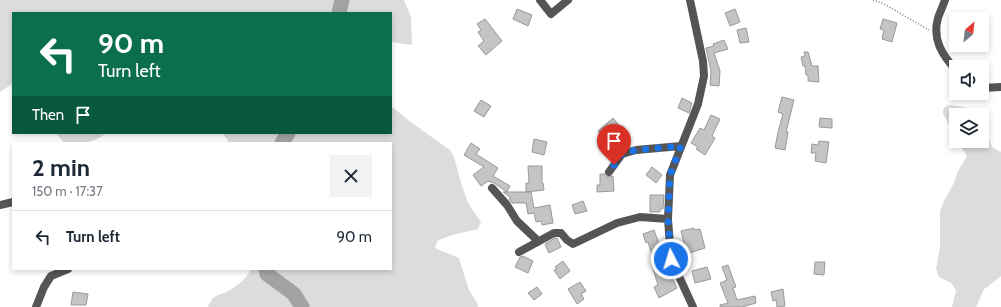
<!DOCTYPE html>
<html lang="en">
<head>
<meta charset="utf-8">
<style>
	:root { --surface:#fff; --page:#f2f2f3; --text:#1f2937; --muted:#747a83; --line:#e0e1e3 }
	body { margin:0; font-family:Cabin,sans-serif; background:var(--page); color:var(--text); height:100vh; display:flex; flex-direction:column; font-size:15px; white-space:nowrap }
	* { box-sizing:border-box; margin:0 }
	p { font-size:13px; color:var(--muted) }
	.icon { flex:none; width:22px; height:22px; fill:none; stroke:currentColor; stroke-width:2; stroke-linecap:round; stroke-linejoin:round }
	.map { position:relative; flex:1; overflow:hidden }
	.sheet { position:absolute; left:12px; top:142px; width:380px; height:128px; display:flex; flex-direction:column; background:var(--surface); border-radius:0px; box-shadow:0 2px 6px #0003 }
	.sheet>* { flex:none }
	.guide { position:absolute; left:12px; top:12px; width:380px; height:122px; border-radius:0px; box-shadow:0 2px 6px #0003; background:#0b6e4f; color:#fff; overflow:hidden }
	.needle { width:26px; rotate:28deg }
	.buttons { position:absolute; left:949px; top:12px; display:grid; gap:8px }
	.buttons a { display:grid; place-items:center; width:40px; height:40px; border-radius:0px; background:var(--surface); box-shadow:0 2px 6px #0003; font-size:20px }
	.pin { position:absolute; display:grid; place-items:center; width:34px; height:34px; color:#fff; margin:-41px -17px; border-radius:50% 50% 50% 0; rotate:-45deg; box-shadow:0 0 4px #0007 }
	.pin .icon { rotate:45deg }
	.me { position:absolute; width:44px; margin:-22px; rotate:355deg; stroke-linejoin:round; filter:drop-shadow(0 0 3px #0008) }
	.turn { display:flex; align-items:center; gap:14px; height:84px; padding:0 20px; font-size:18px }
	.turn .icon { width:52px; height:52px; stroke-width:2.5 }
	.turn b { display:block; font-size:28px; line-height:34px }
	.then { display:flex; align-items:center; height:38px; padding:0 20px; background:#0003; gap:8px; font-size:15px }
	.round { display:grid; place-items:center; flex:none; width:42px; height:42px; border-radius:0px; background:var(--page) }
	.headline { display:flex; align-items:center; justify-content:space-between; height:68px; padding:0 20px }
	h1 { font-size:24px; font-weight:700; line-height:30px }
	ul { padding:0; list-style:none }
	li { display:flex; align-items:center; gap:12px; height:52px; padding:0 20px; border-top:1px solid var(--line) }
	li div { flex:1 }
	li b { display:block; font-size:15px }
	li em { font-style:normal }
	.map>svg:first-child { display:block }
</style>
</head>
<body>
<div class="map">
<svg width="1001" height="307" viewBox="0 0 1001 307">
	<rect width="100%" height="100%" fill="#fff"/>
	<path fill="#dcdcdc" d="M0,0H404L411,17L412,45L391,42V13H13V83L0,92Z
		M950,105L964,107L978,115H956V139L943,113C943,108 945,106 950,105Z
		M391,106L412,123L450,150L454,157L461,183L467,200L471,208L481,222L478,229L452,235L437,241L435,248L459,258L469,290L477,303L478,307H208C213,293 220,296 230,290C238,286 248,276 251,269H391V143H229L223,133H391Z
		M982,121L992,147L1001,152V276L986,288L984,289L976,307H952L956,290L951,283L939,277L936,269L940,247V211L944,201L954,183L958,171L967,156L957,141H982Z
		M56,133H106C94,144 79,143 64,143Z"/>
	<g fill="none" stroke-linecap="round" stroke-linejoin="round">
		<path stroke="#a3a3a3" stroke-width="15" d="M339,13L342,0
			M282,143L288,133
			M266,269L267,274L294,294L302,307"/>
	</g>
	<path fill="#c4c4c4" stroke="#999" d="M517,9L532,15L528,26L513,19Z
		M735,9L740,22L730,26L725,13Z
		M485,19L502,41L486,55L478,46L484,41L478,32L481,30L477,24Z
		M883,19L897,23L892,42L882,39L884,30L880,29Z
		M746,28L749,42L740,43L737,30Z
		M724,40L728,49L714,53L720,71L719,86L710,85L711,71L706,48L714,46L713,44Z
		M804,52H808L812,66H818L819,82L808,81V75H806L805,66H803L801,57L805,56Z
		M782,97L794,100L786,132H788L785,150L775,148L778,132L783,114L778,112Z
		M682,98L692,103L689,113L678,108Z
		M481,100L491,106L484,117L474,111Z
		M711,115L720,119L712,136L715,138L705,155L696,149L698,147L691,143L700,128L704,130Z
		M613,118L622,129L614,136L611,133L605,139L598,131Z
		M820,118L832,119V128L819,127Z
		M534,139L547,142L544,155L532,152Z
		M819,141L829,142L826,163L815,161L816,153H811L812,144L818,145Z
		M471,143L480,149L476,154L498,168L493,176L510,186L507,192L494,183L488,181L481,186L473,175L484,167L464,155Z
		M528,166H542V183H543L544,190L526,192V183H529Z
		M652,167L662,175L656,183L646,175Z
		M600,174H604L608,177L613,176L614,191L597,192V185H600Z
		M503,192H531L534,208L550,205L553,223L542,225L541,221L536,222L534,213L528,214L526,203H512L509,199L511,198Z
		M650,195H664L663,209H660V212H650Z
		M583,201L587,211L575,214L572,205Z
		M694,228V230L700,229L705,248L683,255L681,248L685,247L681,231Z
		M654,230L660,247L658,248L668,277L671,275L677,288L659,298L654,287L658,285L651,262L654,261L648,242L646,243L643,234Z
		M555,238H557L561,247L549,253L545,244Z
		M523,256L533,261L528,273L515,267L520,257Z
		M563,261L570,271L560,279L554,270L557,269L555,267Z
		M815,262H825L824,275L814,274Z
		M728,265L736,287L733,288L737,300L755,296L756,303L742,307H720V305L728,303L720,283L727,280L722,267Z
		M707,267L711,279L695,283L692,271Z
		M580,282L586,291L581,294L584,299L577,304L568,289Z
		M537,287L542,294L534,300L528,293Z
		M783,289L785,306L777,307L776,300L773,301L771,292Z
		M73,292L88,294L86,305H71Z"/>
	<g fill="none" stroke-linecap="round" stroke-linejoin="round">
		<path stroke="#777" stroke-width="1.5" stroke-dasharray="1 2" stroke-linecap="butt" d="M873,0L884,4L929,30"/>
		<path stroke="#555" stroke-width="8" d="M540,0L551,14L568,0
			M690,0L703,61L704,76L698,104L670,175L668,219L671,259L693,307
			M945,0C943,6 940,12 938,18C932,39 942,55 956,70
			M982,88L1001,87
			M609,172L622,154L636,150L681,146
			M492,188L507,205L517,221L538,241
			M0,205L13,202
			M519,252L554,233H561L567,240L573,244L617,223L640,217L668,219
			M36,307L44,287L51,276L68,269"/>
	</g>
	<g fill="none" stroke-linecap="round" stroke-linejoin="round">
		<path stroke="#1a73e8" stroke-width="7" stroke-dasharray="0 12.6" d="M614,165L622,154L636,150L681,146L670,175L668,219L671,259"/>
	</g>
</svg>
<div class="buttons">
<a><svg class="needle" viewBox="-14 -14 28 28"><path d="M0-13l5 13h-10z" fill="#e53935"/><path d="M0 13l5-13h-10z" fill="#747a83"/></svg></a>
<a><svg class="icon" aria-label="sound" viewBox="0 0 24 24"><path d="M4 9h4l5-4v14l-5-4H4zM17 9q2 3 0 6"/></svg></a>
<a><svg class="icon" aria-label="layers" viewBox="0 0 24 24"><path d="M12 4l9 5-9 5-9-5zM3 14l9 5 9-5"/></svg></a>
</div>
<div class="pin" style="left:614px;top:165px;background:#d93025"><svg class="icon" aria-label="arrive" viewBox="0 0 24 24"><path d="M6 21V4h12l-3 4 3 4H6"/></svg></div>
<svg class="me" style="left:671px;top:259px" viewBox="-20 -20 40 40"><circle r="17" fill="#1a73e8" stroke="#fff" stroke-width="3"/><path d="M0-11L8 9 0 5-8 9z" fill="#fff"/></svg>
<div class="guide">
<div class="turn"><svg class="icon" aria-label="left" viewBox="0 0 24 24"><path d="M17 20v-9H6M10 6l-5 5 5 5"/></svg><div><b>90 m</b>Turn left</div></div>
<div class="then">Then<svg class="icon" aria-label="arrive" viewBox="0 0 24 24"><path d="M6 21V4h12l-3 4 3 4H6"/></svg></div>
</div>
<section class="sheet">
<div class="headline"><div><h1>2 min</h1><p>150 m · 17:37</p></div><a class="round"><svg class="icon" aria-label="close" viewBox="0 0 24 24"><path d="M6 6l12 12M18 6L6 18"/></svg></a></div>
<ul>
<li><svg class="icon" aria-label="left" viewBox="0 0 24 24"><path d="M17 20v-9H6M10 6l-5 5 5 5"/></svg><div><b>Turn left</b></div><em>90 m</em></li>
</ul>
</section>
</div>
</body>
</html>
